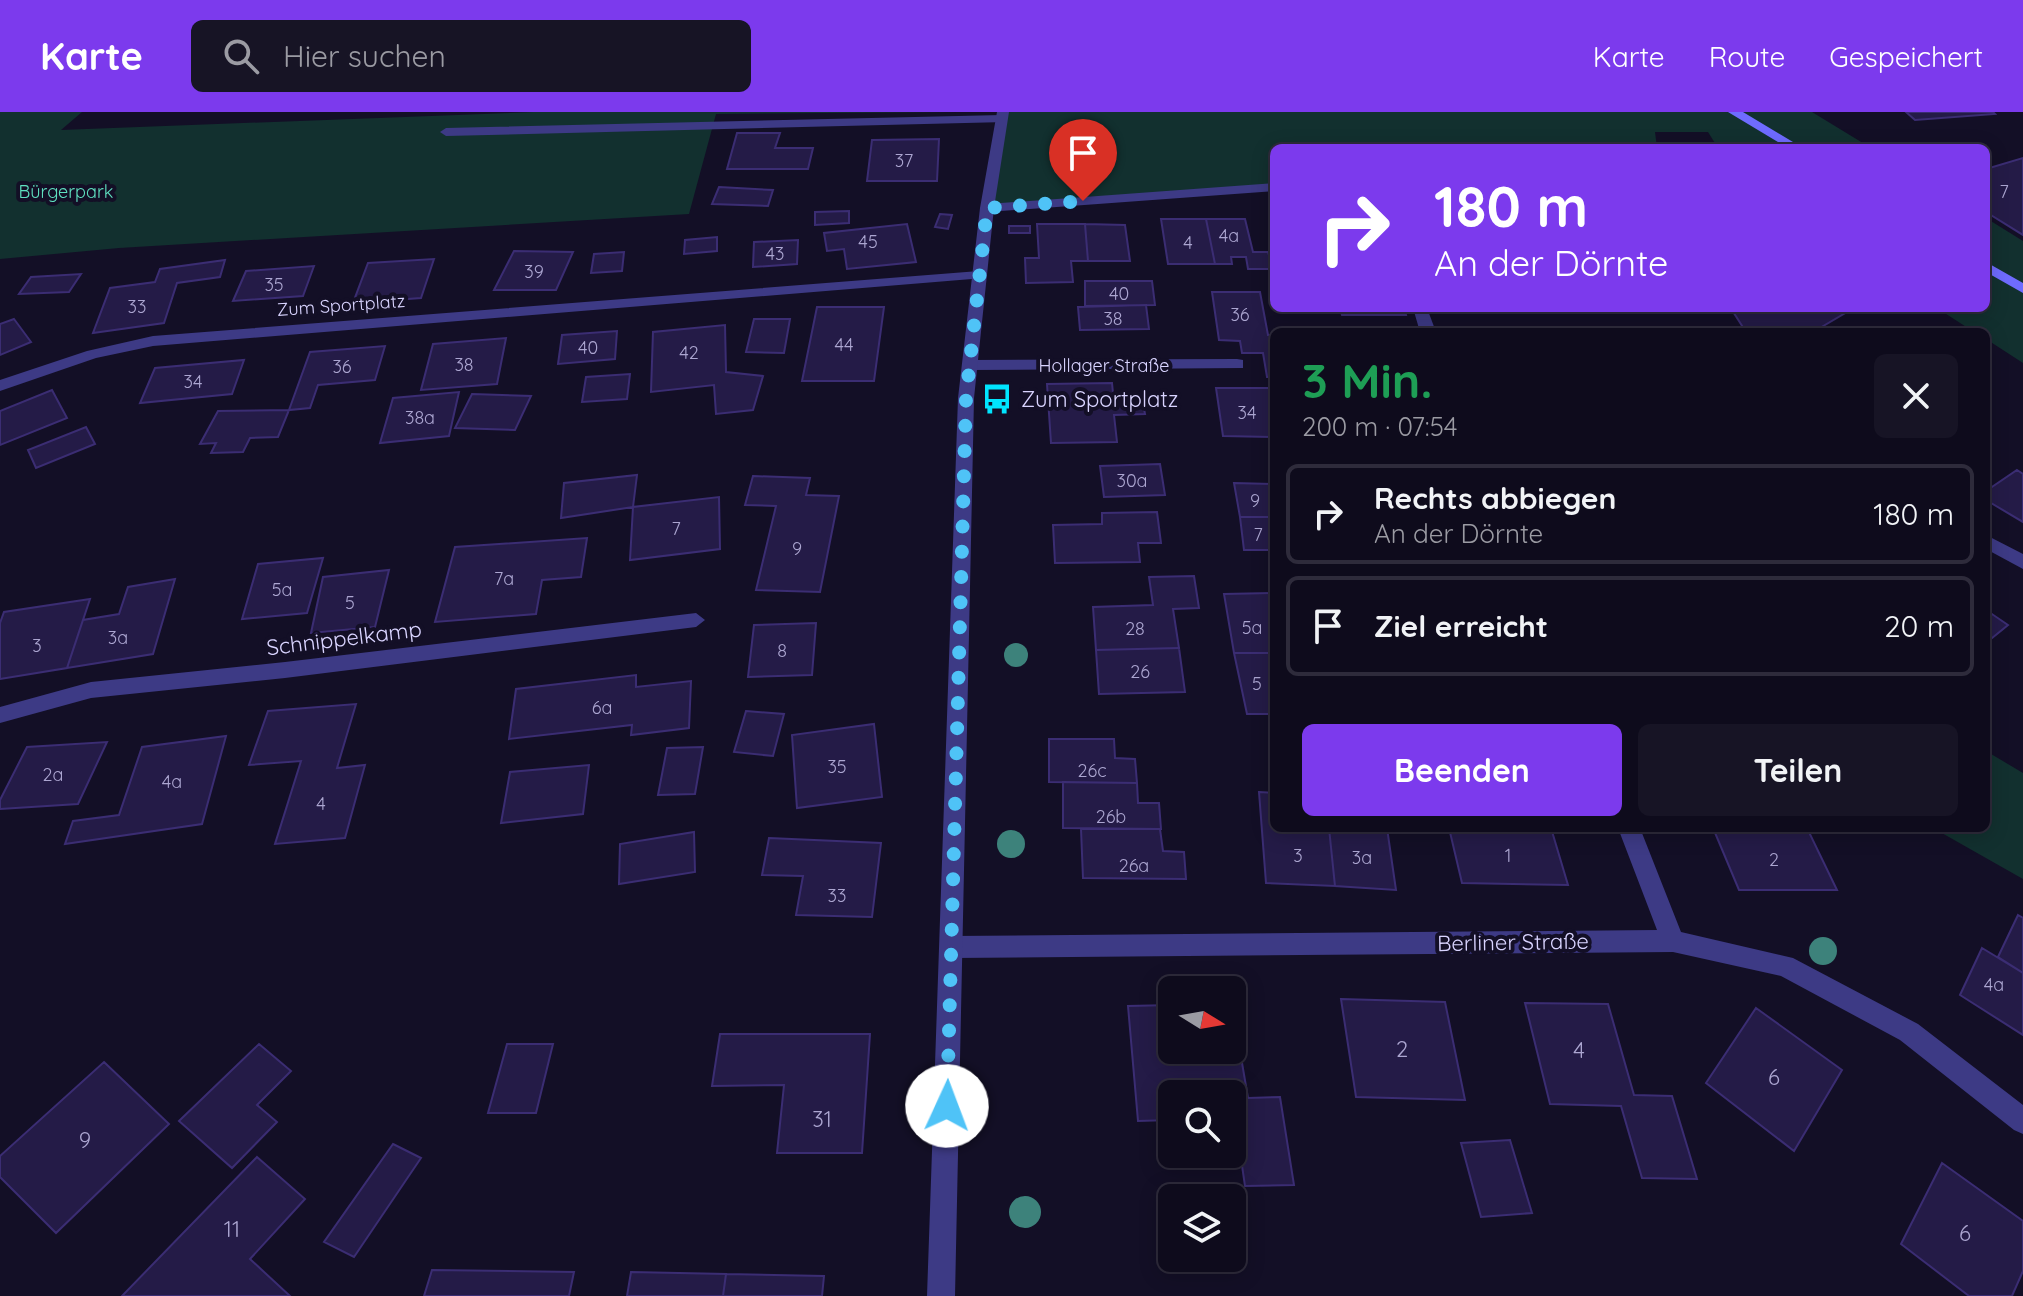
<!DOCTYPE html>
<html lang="de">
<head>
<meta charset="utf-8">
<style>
	:root { --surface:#0e0b1c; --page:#171425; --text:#f1f3f6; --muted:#9b9ba3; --line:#2e2b3b; --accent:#7c3aed }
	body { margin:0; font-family:Quicksand,sans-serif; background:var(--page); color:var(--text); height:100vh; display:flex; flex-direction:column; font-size:30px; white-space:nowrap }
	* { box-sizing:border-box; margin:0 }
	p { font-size:26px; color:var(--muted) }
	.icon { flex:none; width:44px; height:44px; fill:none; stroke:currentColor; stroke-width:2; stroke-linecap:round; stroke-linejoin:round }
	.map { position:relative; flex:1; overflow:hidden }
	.details { position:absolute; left:1270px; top:216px; width:720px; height:504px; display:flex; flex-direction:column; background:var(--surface); border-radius:12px; box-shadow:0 4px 20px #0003,0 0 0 2px var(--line) }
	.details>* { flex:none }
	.hud { position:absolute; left:1270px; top:32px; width:720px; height:168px; border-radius:12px; box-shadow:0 4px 20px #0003,0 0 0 2px var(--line); background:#7c3aed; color:#fff; overflow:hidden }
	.needle { width:52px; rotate:101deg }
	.fabs { position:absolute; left:1158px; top:864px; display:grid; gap:16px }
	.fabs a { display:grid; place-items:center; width:88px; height:88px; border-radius:12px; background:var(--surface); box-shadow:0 4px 20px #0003,0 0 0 2px var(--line); font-size:40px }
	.pin { position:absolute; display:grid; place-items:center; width:68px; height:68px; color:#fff; margin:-82px -34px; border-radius:50% 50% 50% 0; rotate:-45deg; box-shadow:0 0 8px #0007 }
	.pin .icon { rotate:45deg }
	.me { position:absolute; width:88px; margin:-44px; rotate:2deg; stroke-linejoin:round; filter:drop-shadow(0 0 6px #0008) }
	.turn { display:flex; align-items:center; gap:28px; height:168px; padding:0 32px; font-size:36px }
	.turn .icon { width:104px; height:104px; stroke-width:2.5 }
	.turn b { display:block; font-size:56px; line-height:68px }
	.round { display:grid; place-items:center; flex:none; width:84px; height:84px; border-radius:12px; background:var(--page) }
	.head { display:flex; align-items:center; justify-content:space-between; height:136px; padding:0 32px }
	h1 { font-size:48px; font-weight:700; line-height:60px; color:#1e9e55 }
	.action { display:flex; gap:16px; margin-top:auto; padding:16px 32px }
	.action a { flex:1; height:92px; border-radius:12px; background:var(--accent); color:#fff; font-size:32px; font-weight:700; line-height:92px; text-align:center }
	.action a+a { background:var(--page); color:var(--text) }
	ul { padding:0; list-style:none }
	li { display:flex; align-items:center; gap:24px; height:100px; margin:0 16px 12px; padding:0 16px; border:4px solid var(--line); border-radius:12px }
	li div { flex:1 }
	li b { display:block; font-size:30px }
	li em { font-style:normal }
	header { display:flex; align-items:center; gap:48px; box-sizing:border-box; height:112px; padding:0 40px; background:var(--accent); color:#fff }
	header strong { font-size:38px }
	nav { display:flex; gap:44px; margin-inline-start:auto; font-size:28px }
	.search { width:560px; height:72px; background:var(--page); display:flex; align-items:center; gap:20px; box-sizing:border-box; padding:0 28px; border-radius:12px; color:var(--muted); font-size:30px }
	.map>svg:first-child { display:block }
</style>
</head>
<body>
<header>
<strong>Karte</strong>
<div class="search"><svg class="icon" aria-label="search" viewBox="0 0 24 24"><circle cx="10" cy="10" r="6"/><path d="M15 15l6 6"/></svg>Hier suchen</div>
<nav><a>Karte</a><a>Route</a><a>Gespeichert</a></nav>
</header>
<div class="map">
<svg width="2023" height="1184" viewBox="0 0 2023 1184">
	<rect width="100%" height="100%" fill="#130f26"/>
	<path fill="#12302f" d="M0,0H82L61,18L533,0H957L716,2L689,102L119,136L0,147Z
		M1003,0H1812L1871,36H1718L1708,20H1655L1657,36H1274V75L987,96Z
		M1986,106L2023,129V251L1986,227V220H1974L1937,196H1986Z
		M1986,639L2023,661V767L1933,716H1986Z"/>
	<path fill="#241b47" stroke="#3b2d73" stroke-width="2" d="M1906,0H1993L1995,2L1915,8Z
		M737,21H780L775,36H813L808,57H727Z
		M939,27L937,69H867L872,28Z
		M2023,46V123L1986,100V57Z
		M719,75L773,78L768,94L712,92Z
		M849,99V111L815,113V100Z
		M940,102L952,103L948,117L935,115Z
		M1161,107H1206L1215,152H1168Z
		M1206,107H1245L1253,140H1268L1273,157H1248L1246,145H1231L1232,152H1215Z
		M907,112L916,150L847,157L844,137L827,139L824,121Z
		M1037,112H1085L1088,149H1071L1073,170L1026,171L1025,146H1039Z
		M1085,112L1125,113L1130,149H1088Z
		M1009,114H1030V121H1009Z
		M717,125V139L684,142L685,128Z
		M798,128L797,152L753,155L754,130Z
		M514,139L573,140L556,178H494Z
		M624,140L622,159L591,161L594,142Z
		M434,147L421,186L353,191L368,151Z
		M225,148L220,165L177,171L164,211L93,221L110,176L155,170L160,157Z
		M314,154L303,184L233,189L246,159Z
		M81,162L69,180L19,182L31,165Z
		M1085,169H1152L1155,193L1085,194Z
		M1212,180H1260L1268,223H1274V265H1267L1263,241H1242L1240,229L1219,228Z
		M1146,193L1149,217L1080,218L1078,195Z
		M817,195H884L874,269H802Z
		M1340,196H1404L1406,203H1342Z
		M1755,196H1851L1852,197L1813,220H1746L1732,198Z
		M14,207L31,230L0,243V212Z
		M754,207H790L784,241L746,240Z
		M725,213L726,260L763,264L753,298L716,302L714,273L651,280L653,220Z
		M1347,217L1412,218L1413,220H1348Z
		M617,219L615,247L558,252L562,223Z
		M506,226L497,272L421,278L433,232Z
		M385,234L375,268L318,273L310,296L289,298L310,240Z
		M244,248L232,282L140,291L155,256Z
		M630,262L627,287L582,290L586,265Z
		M1112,271L1113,281H1141L1145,302L1114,303L1117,330L1051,331L1047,272Z
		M1216,276H1274V325L1223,324Z
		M52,278L67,306L0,333V299Z
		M459,280L449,324L380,331L393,286Z
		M472,282L531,284L515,318L455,316Z
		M289,298L278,325L250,326L243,340L211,341L216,331L200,332L218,299Z
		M86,315L95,332L36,356L28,338Z
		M1160,352L1165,383L1104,385L1100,354Z
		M2017,358L2023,362V410L1986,388V379Z
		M637,363L633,395L561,406L564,371Z
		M753,364L810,366L806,383L839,384L820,480L756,478L776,394L745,393Z
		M1234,371L1274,372V405H1240Z
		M719,385L720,437L630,448L633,395Z
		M1157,400L1161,431H1138L1140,450L1055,451L1053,413L1102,412V401Z
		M1240,405H1274V438H1244Z
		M587,426L581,465L542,468L536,502L435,510L455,435Z
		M323,446L307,501L242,507L258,452Z
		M389,458L375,515L311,521L323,465Z
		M1194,464L1199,496L1173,497L1179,536L1096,538L1093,495L1153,493L1149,465Z
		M175,467L153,542L67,556L83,508L119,502L128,475Z
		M1273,481L1274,541H1234L1224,482Z
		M90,487L67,556L0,567V511L4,500Z
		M1986,498L2008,513L1986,531Z
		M816,511L812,563L748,565L754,513Z
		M1179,536L1185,580L1099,582L1096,538Z
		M1234,541H1274V602H1247Z
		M636,563V575L691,569L689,616L631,623L632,613L509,627L516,577Z
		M356,592L337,656L365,653L345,726L275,732L301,649L249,653L268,599Z
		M746,599L784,602L773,644L734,640Z
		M874,612L882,685L797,696L792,623Z
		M226,624L202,712L65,732L73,709L119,703L142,635Z
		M1049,627H1114L1115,646L1135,647L1137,671L1049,670Z
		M107,630L78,692L0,697V688L27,635Z
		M703,635L695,682L658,683L667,636Z
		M589,653L583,702L501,711L510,660Z
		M1063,670L1137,671L1138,691H1159L1161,717L1063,716Z
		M1259,680L1274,681V716H1329L1335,774L1266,771Z
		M1329,716H1387L1396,778L1335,774Z
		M1449,716H1551L1568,773L1462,771Z
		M1713,716H1807L1837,778H1739Z
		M1081,717H1160L1163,739L1184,740L1186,767L1083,766Z
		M694,720L695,760L619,772L620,732Z
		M769,726L881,731L872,805L796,803L803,764L762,763Z
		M2018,803L2023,806V861L1998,845Z
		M1982,836L2023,861V923L1960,883Z
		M1341,887L1445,890L1465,988L1356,985Z
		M1525,891L1608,892L1634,983L1672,984L1697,1067L1642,1066L1621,994L1550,992Z
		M1232,892L1248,986L1280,985L1294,1073L1245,1074L1239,1033H1232V982H1172V1020L1171,1008L1138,1009L1128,894L1172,893V938H1232Z
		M1756,896L1842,958L1794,1039L1706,971Z
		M720,922H870L862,1041H777L784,973L712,974Z
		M259,932L291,959L257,993L277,1010L232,1056L179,1009Z
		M507,932H553L536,1001H488Z
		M104,950L169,1012L56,1121L0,1065V1044Z
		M1510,1028L1532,1101L1481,1105L1461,1031Z
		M393,1032L421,1046L354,1145L324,1130Z
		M257,1045L305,1087L250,1147L290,1184H122Z
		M1942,1051L2023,1109V1159L2012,1184H1969L1901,1132Z
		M432,1158L574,1160L569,1184H424Z
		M631,1160L726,1162L723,1184H627Z
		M726,1162L824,1164L822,1184H723Z"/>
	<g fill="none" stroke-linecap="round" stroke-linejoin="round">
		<path fill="#3d3a85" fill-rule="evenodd" d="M1002,3L1006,4V10L446,24L440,20L446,16Z
			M1413,196H1427L1436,220H1420Z"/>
		<path fill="#3d3a85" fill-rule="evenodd" d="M1274,71V79L987,100L980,96L987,92Z
			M979,159L986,163L984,166L153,234L96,246L0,279V268L87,239L153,224Z
			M1237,247L1243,248V256L970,258L962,253L970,248Z
			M1986,423L2023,442V457L1986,437Z
			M696,501L705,508L696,515L285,566L91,586L0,611V595L91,570L285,550Z
			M1618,716H1640L1681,820L1793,846L1918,912L2023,993V1022L2014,1018L1900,928L1781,864L1673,840L952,846L944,843L940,835L944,827L952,824L1657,818Z"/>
		<path fill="#3d3a85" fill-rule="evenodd" d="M997,0H1009L994,96L974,286L955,1184H927L958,286L980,96Z"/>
		<path fill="#6f6bff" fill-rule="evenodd" d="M1728,0H1743L1803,36H1788Z
			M1986,150L2023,171V181L1986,160Z"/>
	</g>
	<g fill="#3d827b">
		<circle cx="1016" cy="543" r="12"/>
		<circle cx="1011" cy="732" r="14"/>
		<circle cx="1823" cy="839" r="14"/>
		<circle cx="1025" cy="1100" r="16"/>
	</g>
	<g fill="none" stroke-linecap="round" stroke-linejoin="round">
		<path stroke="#4fc3f7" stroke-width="14" stroke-dasharray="0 25.2" d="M947,994L966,286L987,96L1083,89"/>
	</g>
	<defs>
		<g id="bus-bare" transform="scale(2.4)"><path d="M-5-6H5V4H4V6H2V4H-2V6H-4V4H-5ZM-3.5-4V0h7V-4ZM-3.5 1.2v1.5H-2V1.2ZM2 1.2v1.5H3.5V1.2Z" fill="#00e5ff" stroke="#130f26" stroke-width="2.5" paint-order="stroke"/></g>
	</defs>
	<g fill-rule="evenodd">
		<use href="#bus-bare" x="997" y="287"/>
	</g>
	<g text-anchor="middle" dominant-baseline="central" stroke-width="8" stroke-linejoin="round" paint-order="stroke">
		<g font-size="18" fill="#aca6d1">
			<text x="904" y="48">37</text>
			<text x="2004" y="79">7</text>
			<text x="1229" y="123">4a</text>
			<text x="868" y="129">45</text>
			<text x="1188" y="130">4</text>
			<text x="775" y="141">43</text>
			<text x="534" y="159">39</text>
			<text x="274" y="172">35</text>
			<text x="1119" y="181">40</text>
			<text x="137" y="194">33</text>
			<text x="1240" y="202">36</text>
			<text x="1113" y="206">38</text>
			<text x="844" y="232">44</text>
			<text x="588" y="235">40</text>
			<text x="689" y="240">42</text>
			<text x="464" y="252">38</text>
			<text x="342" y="254">36</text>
			<text x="193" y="269">34</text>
			<text x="1247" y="300">34</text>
			<text x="420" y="305">38a</text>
			<text x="1132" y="368">30a</text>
			<text x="1255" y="388">9</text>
			<text x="676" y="416">7</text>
			<text x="1258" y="422">7</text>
			<text x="797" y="436">9</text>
			<text x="504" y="466">7a</text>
			<text x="282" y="477">5a</text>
			<text x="350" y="490">5</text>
			<text x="1252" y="515">5a</text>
			<text x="1135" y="516">28</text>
			<text x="118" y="525">3a</text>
			<text x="37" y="533">3</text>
			<text x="782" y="538">8</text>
			<text x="1140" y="559">26</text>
			<text x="1257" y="571">5</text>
			<text x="602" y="595">6a</text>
			<text x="837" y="654">35</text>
			<text x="1092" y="658">26c</text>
			<text x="53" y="662">2a</text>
			<text x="172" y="669">4a</text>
			<text x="321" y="691">4</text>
			<text x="1111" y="704">26b</text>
			<text x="1298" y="743">3</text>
			<text x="1508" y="743">1</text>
			<text x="1362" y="745">3a</text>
			<text x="1774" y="747">2</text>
			<text x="1134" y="753">26a</text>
			<text x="837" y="783">33</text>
			<text x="1994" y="872">4a</text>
		</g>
		<g font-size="18" fill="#5fe0c0" stroke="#130f26">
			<text x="66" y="79">Bürgerpark</text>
		</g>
		<g font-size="18" fill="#d9d4ff" stroke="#130f26">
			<text transform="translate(341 193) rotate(-4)">Zum Sportplatz</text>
			<text x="1104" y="253">Hollager Straße</text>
		</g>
		<g font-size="22" fill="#d9d4ff" stroke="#130f26" text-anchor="start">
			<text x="1021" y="287">Zum Sportplatz</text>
		</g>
		<g font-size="22" fill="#d9d4ff" stroke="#130f26">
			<text transform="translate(344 526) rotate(-7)">Schnippelkamp</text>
			<text transform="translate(1513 830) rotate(-1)">Berliner Straße</text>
		</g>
		<g font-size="22" fill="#aca6d1">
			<text x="1402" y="937">2</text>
			<text x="1579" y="938">4</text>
			<text x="1774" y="965">6</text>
			<text x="822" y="1007">31</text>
			<text x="85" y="1028">9</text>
			<text x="232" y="1117">11</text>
			<text x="1965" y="1121">6</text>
		</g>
	</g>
</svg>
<div class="fabs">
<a><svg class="needle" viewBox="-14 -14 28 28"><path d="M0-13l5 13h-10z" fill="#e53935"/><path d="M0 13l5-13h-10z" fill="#9b9ba3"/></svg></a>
<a><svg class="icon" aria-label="search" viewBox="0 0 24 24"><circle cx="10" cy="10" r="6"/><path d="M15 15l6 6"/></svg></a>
<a><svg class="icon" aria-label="layers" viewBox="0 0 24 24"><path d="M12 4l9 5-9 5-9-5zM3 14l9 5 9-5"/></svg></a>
</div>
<div class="pin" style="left:1083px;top:89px;background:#d93025"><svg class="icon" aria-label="arrive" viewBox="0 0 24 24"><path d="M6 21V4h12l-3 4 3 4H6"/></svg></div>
<svg class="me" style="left:947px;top:994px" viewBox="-20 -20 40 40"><circle r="19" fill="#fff"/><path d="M0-13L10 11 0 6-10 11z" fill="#4fc3f7"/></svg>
<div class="hud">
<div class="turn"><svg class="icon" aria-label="right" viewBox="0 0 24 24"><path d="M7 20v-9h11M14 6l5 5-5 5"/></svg><div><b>180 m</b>An der Dörnte</div></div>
</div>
<section class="details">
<div class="head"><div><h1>3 Min.</h1><p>200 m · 07:54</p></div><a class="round"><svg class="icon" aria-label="close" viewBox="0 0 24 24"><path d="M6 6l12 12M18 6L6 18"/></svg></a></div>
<ul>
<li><svg class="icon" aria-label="right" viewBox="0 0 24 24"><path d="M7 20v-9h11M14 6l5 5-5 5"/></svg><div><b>Rechts abbiegen</b><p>An der Dörnte</p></div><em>180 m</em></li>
<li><svg class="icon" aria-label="arrive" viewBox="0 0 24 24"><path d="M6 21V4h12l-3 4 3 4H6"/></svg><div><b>Ziel erreicht</b></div><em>20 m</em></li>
</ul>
<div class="action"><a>Beenden</a><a>Teilen</a></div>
</section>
</div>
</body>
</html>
